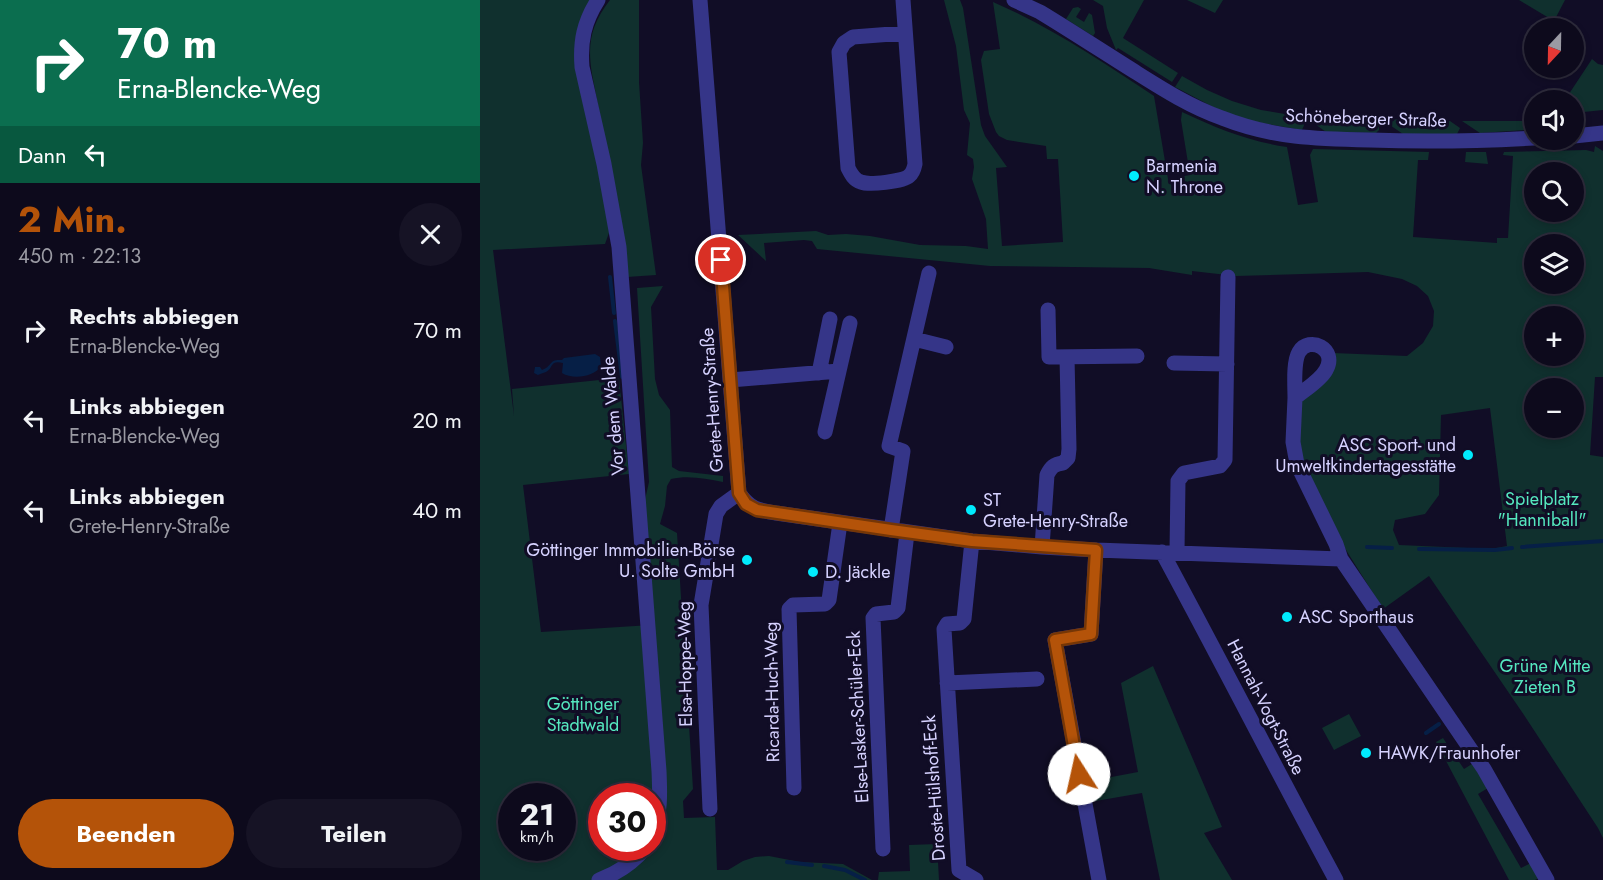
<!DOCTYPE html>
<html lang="de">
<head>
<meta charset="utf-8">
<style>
	:root { --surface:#0d0a1c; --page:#161325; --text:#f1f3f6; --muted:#9a9aa3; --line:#2d2b3b; --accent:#b45309 }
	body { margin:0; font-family:Jost,sans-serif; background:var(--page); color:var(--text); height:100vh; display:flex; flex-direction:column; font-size:22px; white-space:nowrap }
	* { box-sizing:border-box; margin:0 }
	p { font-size:20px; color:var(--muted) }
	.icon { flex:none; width:33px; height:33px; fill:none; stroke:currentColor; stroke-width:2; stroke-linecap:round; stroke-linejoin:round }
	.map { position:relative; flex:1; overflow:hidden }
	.drawer { display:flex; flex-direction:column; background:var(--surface); width:480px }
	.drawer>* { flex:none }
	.top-card { background:#0b6e4f; color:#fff; overflow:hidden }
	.needle { width:39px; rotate:202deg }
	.buttons { position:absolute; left:1044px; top:18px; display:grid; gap:12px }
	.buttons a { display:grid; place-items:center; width:60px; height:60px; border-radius:50%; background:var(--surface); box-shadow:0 3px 9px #0003,0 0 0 2px var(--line); font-size:30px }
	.speed { position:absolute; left:18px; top:783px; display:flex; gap:12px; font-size:30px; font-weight:700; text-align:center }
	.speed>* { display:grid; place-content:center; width:78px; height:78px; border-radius:50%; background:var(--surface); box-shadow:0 3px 9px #0003,0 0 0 2px var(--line); line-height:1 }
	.speed small { font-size:15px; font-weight:400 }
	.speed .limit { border:9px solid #d22; background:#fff; color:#111 }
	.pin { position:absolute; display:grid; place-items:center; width:51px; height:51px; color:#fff; margin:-26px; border:3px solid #fff; border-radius:50%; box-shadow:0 2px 6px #0007 }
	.me { position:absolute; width:66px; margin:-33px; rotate:350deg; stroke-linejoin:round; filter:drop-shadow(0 0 4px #0008) }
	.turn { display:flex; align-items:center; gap:21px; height:126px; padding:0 18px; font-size:27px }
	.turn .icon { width:78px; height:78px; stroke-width:2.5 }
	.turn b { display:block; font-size:42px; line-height:51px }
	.then { display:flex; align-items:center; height:57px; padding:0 18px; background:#0003; gap:12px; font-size:22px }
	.round { display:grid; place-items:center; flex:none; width:63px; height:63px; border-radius:32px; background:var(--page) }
	.summary { display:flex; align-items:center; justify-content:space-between; height:102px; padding:0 18px }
	h1 { font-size:36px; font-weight:700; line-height:45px; color:var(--accent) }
	.button { display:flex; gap:12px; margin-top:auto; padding:12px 18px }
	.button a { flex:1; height:69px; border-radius:36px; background:var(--accent); color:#fff; font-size:24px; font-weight:700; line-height:69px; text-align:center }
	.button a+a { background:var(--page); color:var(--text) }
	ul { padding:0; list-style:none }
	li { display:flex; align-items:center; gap:18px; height:90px; padding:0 18px }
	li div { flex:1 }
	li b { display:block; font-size:22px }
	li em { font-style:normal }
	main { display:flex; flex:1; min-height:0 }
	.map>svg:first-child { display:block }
</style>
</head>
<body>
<main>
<section class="drawer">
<div class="top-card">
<div class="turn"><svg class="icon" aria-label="right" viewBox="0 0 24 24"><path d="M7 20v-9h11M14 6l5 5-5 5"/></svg><div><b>70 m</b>Erna-Blencke-Weg</div></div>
<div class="then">Dann<svg class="icon" aria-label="left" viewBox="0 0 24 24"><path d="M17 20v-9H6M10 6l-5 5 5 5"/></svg></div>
</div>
<div class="summary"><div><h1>2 Min.</h1><p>450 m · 22:13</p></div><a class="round"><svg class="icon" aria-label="close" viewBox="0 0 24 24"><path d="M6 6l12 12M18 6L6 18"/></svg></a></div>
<ul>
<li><svg class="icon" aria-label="right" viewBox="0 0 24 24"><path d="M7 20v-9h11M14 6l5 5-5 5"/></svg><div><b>Rechts abbiegen</b><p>Erna-Blencke-Weg</p></div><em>70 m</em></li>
<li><svg class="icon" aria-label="left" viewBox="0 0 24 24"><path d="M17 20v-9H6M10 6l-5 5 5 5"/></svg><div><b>Links abbiegen</b><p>Erna-Blencke-Weg</p></div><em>20 m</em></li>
<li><svg class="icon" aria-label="left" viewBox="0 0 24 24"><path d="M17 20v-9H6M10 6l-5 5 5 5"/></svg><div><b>Links abbiegen</b><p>Grete-Henry-Straße</p></div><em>40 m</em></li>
</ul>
<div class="button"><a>Beenden</a><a>Teilen</a></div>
</section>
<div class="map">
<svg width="1123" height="880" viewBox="0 0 1123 880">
	<rect width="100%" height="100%" fill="#110d26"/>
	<path fill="#10302e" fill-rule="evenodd" d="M0,0H113L100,23L130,230L125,244L13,250L34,416L32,389L139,378L149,474L43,485L61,632L171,625L164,504L169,482L157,288L183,286L171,307L175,379L179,395L190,410L192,467L199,471L243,476V482C226,479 209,475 191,479L187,486L185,506L180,524L197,533L213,789L203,801L204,818L235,817L237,870H248L263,861L275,857L289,856L320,862L363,864L392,880H0ZM32,796H82V848H32ZM122,796H172V848H122Z
		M130,0H159V82L163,143L161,165L176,275L147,277L146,251L112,74C107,43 111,25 130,0Z
		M464,0H480L483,8L501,125L505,136L527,167L516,168L522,246L583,242L578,159H567L566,146L527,140L519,136L516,132L509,114L501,60L504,51L520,49L513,2C571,27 622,62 674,96L688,179L710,175L701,120L702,112C738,129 768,141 807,147L818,205L838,202L830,155L833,149L949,152L948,160H938L933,237L1017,243V238H1028L1033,156L1023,155L1024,152L1106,150L1114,152L1115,146L1123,151V377H1115L1110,455L1123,457V838L1118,828L1044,715L949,576L903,609L861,542L821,459L817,408L853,353L927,356L943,343L953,326L954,311L948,296L937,286L922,279L888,272L756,276L712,271V275L669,268L510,266L337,249L332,241L324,240L284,243L286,261L258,235L336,231L348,235L366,234L390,236L440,245L486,246L508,249L506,219L492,179L494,167L493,159L487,155L490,123L484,110L476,46ZM1054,172H1094V212H1054ZM1054,244H1094V284H1054ZM1054,316H1094V356H1054ZM1054,388H1094V428H1054ZM1010,408L1027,546L1011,549L919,545L913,530L915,520L945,514L959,495L961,415Z
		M613,0H664L643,38L698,73L692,82L638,48L636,50L627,28L623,6Z
		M707,0H743L735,13Z
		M1039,0H1085L1074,21Z
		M598,7L601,9L596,17L604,22L609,13L612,15L615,33L613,36L586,19L593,8Z
		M1112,59L1118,64L1123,65V110L1094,113V100H1085Z
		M702,76L727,90L752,101L781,110L811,115L825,123L822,130L770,121L737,109L695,87Z
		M824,116L888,120L899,126V130L896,133L846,132Z
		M901,119L970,121L980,128L977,134H923Z
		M982,121H1049L1047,130L1000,133Z
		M986,152H1006L1008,164L985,162Z
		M673,666L742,827L724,833L752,880H680L662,793L610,802L605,782L658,772L641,683Z
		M869,714L881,736L854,750L842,728Z
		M963,738L984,769L992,764L1008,788L998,794L1041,868L1051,863L1059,878L1055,880H1029L956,742Z
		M457,844L459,880H398L399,872L430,871L429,845Z"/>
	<path fill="#061f46" d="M115,354L120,357L121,366C114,377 93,380 82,373L83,363C69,360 74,368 66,372C63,373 60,374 58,375L54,373L55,367H60L62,370C73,366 68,359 82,360L84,358Z"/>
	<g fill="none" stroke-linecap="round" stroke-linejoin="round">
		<path stroke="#061f46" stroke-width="4" d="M130,277L134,313
			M135,321L142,377
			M887,547L912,548
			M1042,547L1123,541
			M939,549L1015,550L1032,548
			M946,733L959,724
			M307,862L332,865
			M344,866L365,870L385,880"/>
		<path stroke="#353588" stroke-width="15" d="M118,0C104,22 100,41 102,67L124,164L139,247L179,771C180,793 181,814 172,835
			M220,0L259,493C270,509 278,510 296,513L492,541L562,547L616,550L861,559
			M423,0L435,164C434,169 433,173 429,176C423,182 388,185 381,182C374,180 371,174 368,168L359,52L364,43L373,37L425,33
			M534,0L560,12C593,32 625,53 657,73C684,90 711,107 742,118C793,138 836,139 890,140C945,142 1000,141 1054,138
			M1094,136L1123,133
			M568,310L569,357L657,356
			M434,339L466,347
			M694,363L747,364
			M359,371L370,323
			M339,373L350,319
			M250,380L359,371L345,432
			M815,398C815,386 813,362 819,352C829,335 858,349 846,370C840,381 824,390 815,398L813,442L817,464L856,544L861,559L1004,769L1067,880
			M411,530L423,451L409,446L449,273
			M492,541L484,619L480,623L467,624L464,629L479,870L496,880
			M562,547L567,475C571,467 574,464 583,463L588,458L589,449L587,357
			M616,550L611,634L575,640L619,880
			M682,552C741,661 797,771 856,880
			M697,552L698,481L704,473L740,466L745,460L748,277
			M467,683L557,679
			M314,788L309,609L313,605L345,604L349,600L360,523
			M230,809L221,605L236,514L241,506L259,493
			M403,849L393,618L396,614L414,612L418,608L427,533
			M119,880C138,873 152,864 165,848"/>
	</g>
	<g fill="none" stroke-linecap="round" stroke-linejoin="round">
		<g stroke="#753606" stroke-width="15">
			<path id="route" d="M241,260L259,493L266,504L277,510L411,530L492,541L616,550L611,634L575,640L599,774"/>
		</g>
		<use href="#route" stroke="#b45309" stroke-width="10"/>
	</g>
	<g fill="#00ebfd" stroke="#110d26" stroke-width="2">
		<circle cx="654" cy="176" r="6"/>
		<circle cx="988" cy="455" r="6"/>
		<circle cx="491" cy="510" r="6"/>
		<circle cx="267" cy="560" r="6"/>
		<circle cx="333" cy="572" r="6"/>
		<circle cx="807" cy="617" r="6"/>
		<circle cx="886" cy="753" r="6"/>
	</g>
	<g text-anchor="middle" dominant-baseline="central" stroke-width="6" stroke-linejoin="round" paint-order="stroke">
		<g font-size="18" fill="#d6d2ff" stroke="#110d26">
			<text transform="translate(886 118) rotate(2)">Schöneberger Straße</text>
			<text transform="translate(232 400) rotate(-94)">Grete-Henry-Straße</text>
			<text transform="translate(133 416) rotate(-95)">Vor dem Walde</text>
			<text transform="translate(205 664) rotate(-91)">Elsa-Hoppe-Weg</text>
			<text transform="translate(292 692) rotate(-91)">Ricarda-Huch-Weg</text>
			<text transform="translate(786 707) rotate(63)">Hannah-Vogt-Straße</text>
			<text transform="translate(378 717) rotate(-93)">Else-Lasker-Schüler-Eck</text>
			<text transform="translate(454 788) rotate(-94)">Droste-Hülshoff-Eck</text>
		</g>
		<g font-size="18" fill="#d6d2ff" stroke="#110d26" text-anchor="start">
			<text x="666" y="166">Barmenia<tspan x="666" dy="21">N. Throne</tspan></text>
			<text x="976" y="445" text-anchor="end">ASC Sport- und<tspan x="976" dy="21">Umweltkindertagesstätte</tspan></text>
			<text x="503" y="500">ST<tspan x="503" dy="21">Grete-Henry-Straße</tspan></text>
			<text x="255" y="550" text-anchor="end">Göttinger Immobilien-Börse<tspan x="255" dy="21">U. Solte GmbH</tspan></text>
			<text x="345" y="572">D. Jäckle</text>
			<text x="819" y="617">ASC Sporthaus</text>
			<text x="898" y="753">HAWK/Fraunhofer</text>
		</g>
		<g font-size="18" fill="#55e8bf" stroke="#110d26">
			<text x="1062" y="499">Spielplatz<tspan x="1062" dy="21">"Hanniball"</tspan></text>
			<text x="1065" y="666">Grüne Mitte<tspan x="1065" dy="21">Zieten B</tspan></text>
			<text x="103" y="704">Göttinger<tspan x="103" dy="21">Stadtwald</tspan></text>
		</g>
	</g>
</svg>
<div class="buttons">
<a><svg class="needle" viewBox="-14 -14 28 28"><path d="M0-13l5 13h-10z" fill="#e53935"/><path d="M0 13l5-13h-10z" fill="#9a9aa3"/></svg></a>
<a><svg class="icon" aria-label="sound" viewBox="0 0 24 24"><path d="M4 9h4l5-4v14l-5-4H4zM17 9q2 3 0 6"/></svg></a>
<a><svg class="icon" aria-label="search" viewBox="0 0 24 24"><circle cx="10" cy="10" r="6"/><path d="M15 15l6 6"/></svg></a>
<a><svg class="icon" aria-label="layers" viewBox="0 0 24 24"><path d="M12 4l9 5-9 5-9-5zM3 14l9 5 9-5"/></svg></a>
<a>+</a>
<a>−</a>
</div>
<div class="speed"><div>21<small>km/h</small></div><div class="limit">30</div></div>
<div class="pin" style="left:241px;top:260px;background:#d93025"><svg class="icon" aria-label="arrive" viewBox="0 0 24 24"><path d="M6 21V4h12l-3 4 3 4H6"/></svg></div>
<svg class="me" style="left:599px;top:774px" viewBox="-20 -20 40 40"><circle r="19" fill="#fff"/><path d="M0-13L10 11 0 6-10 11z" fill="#b45309"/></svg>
</div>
</main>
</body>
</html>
